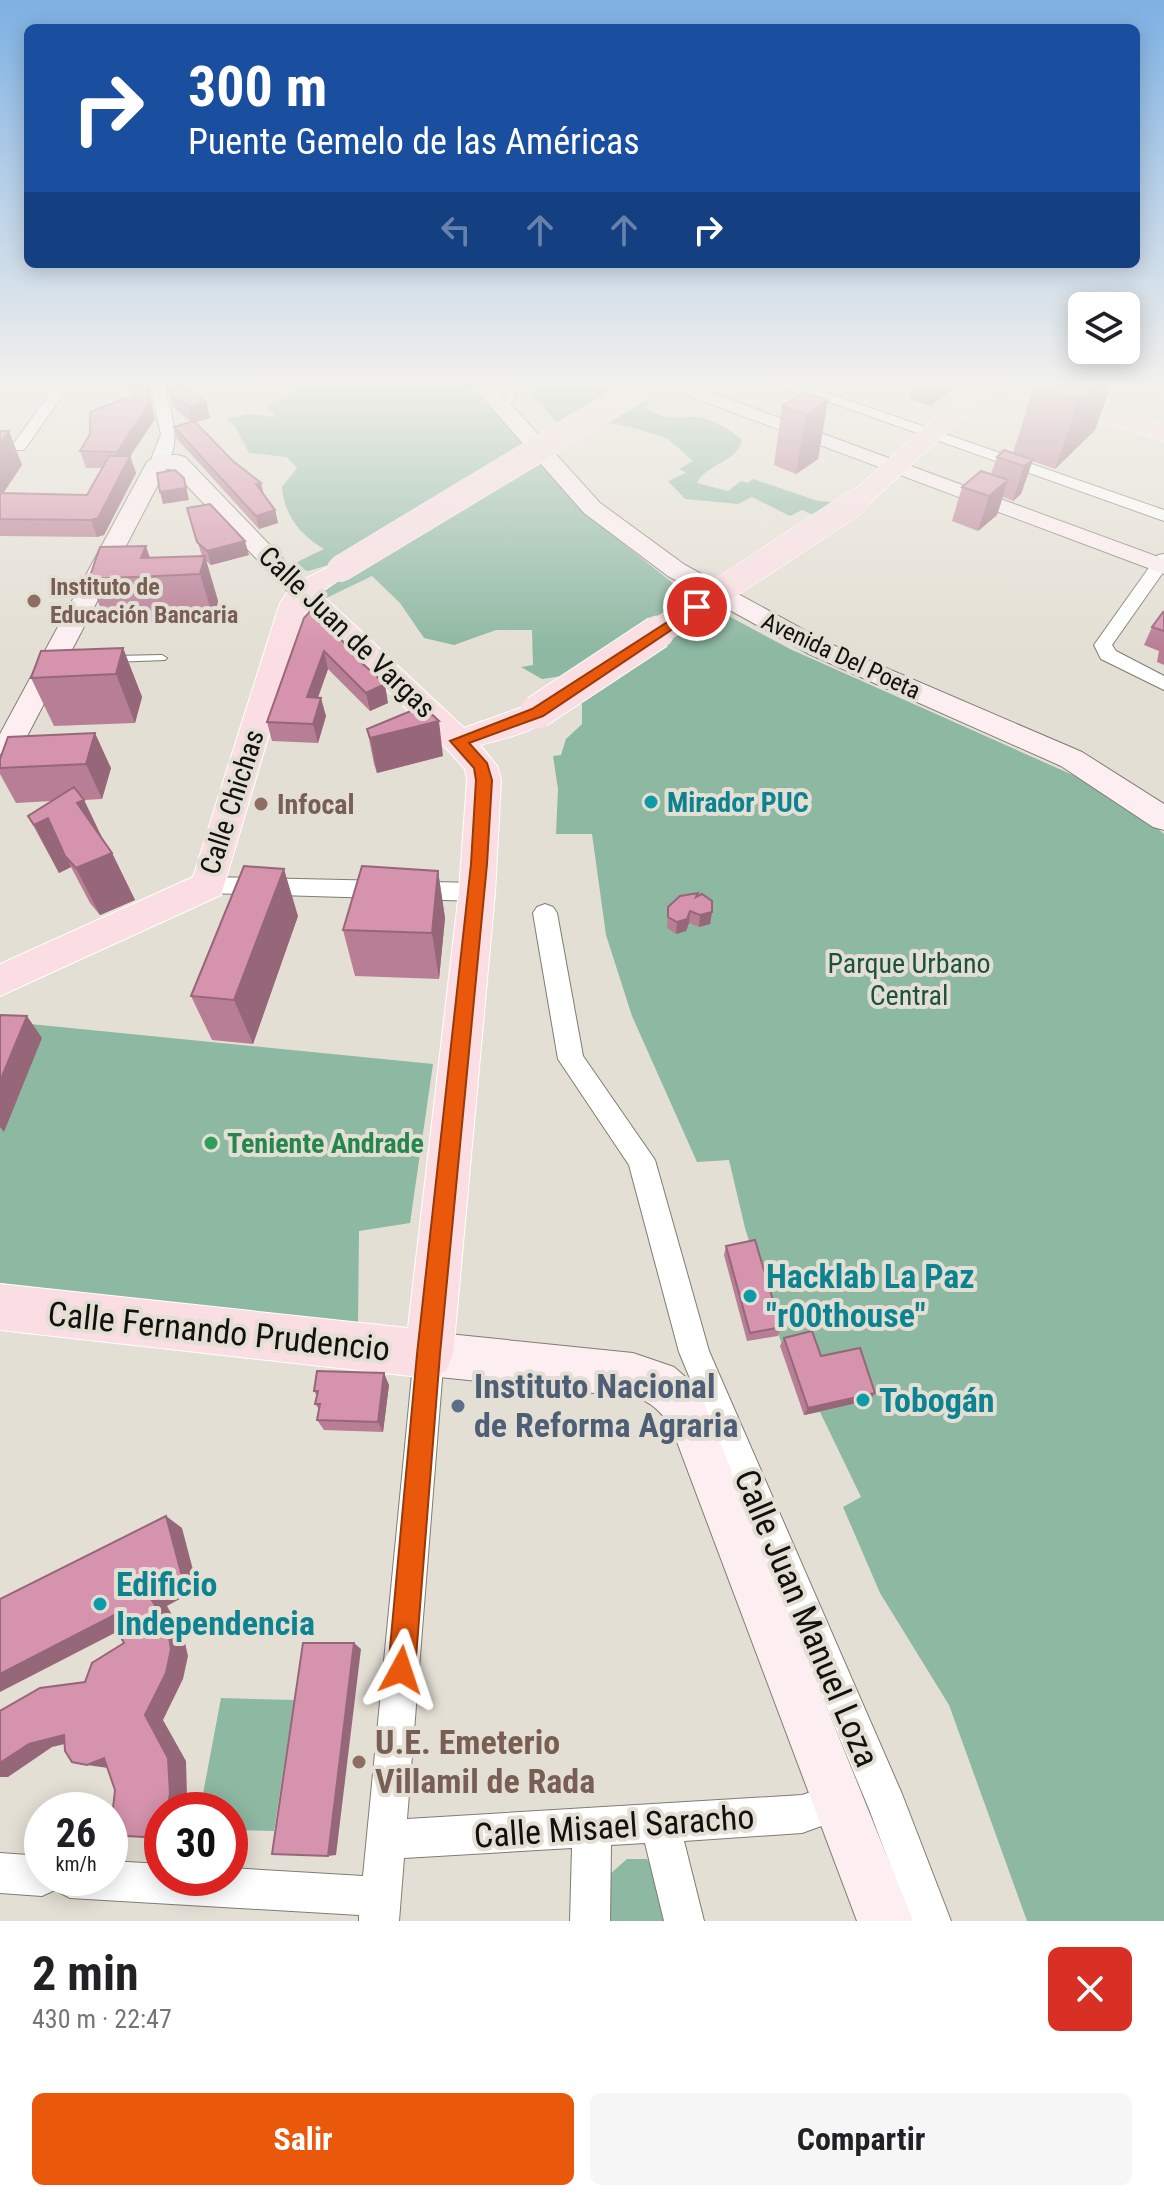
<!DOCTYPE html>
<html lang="es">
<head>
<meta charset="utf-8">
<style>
	:root { --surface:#fff; --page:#f6f6f6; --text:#202124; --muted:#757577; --accent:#ea580c }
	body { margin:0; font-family:"Roboto Condensed",sans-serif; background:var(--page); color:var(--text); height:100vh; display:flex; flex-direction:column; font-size:30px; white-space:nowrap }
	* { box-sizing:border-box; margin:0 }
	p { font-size:26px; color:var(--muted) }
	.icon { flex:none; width:44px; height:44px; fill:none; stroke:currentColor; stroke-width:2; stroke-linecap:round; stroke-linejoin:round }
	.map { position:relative; height:1921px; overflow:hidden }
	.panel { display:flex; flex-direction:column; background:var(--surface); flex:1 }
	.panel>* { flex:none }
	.hud { position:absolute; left:24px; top:24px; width:1116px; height:244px; border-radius:12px; box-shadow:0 4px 20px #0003; background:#1a4fa0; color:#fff; overflow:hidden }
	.tools { position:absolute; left:1068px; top:292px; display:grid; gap:16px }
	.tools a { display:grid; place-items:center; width:72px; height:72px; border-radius:12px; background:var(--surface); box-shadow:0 4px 20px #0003; font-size:40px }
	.speed { position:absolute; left:24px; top:1792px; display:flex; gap:16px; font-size:40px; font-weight:700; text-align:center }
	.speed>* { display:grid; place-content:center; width:104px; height:104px; border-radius:50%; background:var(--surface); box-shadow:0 4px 20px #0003; line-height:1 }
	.speed small { font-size:20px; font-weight:400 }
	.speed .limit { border:12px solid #d22; background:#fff; color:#111 }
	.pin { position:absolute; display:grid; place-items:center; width:68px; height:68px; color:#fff; margin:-34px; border:4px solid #fff; border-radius:50%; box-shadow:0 2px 8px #0007 }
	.me { position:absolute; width:88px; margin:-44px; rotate:5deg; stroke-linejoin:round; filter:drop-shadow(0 0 6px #0008) }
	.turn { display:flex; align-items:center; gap:28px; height:168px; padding:0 32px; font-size:36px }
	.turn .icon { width:104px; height:104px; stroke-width:2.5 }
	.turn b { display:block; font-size:56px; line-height:68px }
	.lanes { display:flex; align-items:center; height:76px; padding:0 32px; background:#0003; justify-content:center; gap:40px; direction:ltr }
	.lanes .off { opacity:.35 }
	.round { display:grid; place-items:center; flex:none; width:84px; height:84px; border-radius:12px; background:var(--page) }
	.headline { display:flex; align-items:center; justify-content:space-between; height:136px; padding:0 32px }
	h1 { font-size:48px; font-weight:700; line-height:60px }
	.primary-button { display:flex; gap:16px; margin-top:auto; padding:16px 32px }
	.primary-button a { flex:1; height:92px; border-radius:12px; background:var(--accent); color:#fff; font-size:32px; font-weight:700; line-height:92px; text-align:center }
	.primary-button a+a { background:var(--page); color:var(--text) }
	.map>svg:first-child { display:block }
</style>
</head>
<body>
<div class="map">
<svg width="1164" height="1921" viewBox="0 0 1164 1921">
	<rect width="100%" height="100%" fill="#e4dfd4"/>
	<path fill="#8db8a2" d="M297,382H465L497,412L581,510L684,592L790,649L1084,780L1134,809L1164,834V1921H1027L949,1705L880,1593L843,1507L861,1497L820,1412L804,1415L745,1228L729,1160L697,1162L632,1016L606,935L592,834H556L558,789L553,756L561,755L566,739L582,724V705L563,676L542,679L521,667L533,665L532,630H496L454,645L424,638L400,603L372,576L318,602L332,564L308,571L291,565L324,549C300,535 284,515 282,487L297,468L287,457L249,453L235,426L225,419L247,414L277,417L265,406L297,393Z
		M544,382H677L652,397L646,408C660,418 675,419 689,417C707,415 730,429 742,440C736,464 708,462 697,483L728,491L741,481L748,483L753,479L818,501L867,505L840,526L802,510L790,516L752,497L738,504L685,499L668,481L686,473L679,469L693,461L668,439L638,429L609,423L557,422L530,394Z
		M0,1021L433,1064L410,1223L359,1231L358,1325L0,1283Z
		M221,1698L294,1700L274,1831L230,1830V1810H200Z
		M627,1859H647L660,1882L670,1921H603L610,1874Z"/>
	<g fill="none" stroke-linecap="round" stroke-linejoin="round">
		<g stroke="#807c73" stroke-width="2">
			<path id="lane" d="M508,382H516L517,394L507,408H504L500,406L509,394Z
				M162,655L167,658L165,660L113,662L108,659L113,656Z"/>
		</g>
		<g stroke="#807c73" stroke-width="2">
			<path id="street" d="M58,382H72L24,450H14L11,447Z
				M149,382H163C169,404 188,456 158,467L150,462L161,434Z
				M774,382H796L1164,510V521Z
				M1164,554V571L1112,645L1116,651L1164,676V690L1101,659L1094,645L1158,555Z
				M208,877L477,883L485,886L488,892L485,898L477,901L208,893L200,891L197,885L200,879Z
				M545,904L553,907L557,913L583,1056L655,1160L709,1351L902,1794L951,1921H911L869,1809L679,1352L629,1165L558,1059L533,913L537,907Z
				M429,1339L440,1343L444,1354L407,1819L802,1795L839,1783L852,1789L858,1802L852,1815L802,1833L684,1841L704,1921H664L645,1843L611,1845L610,1921H570L572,1848L404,1858L399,1921H359V1915L70,1898L55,1890L42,1896L0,1893V1853L42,1856V1878H110V1861L162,1864V1878H230V1868L363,1876L414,1354L418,1343Z"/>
		</g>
		<g stroke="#807c73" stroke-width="2">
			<path id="secondary" d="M469,382H491L600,503L685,565L828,643L1082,752L1164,804V830L1153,827L1061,766L809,654L668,576L584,513Z
				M652,382H682L1164,559V574Z
				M177,455L185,457L315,592L311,597H293L171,469H166L24,742L20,749L0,754V734L147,462L158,455Z
				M429,1332L633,1353L674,1367L698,1388L913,1921H857L671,1426C660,1411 651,1401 633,1397L429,1376L414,1369L407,1354L414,1339Z"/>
		</g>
		<g stroke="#fff" stroke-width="2">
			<path id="primary" d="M975,382H1023L1164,426V441L995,388L865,507H847L843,502L847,497Z
				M340,561L350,563L354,569L320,593L464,728L537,702L548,705L553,712C539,733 503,738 480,745L497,766L501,780L495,892L453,1354L446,1371L429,1378L0,1330V1284L408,1328L459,892L467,780L465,769L447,749L306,611L221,895L0,996V964L193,877L280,603L292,586Z"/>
		</g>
		<use href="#lane" fill="#fff" fill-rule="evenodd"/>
		<use href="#street" fill="#fff" fill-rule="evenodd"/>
		<use href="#secondary" fill="#fdeef1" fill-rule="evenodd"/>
		<use href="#primary" fill="#fadee3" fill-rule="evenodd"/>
		<g stroke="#fff" stroke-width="27" stroke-linecap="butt">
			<path id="primary-bridge-far1" d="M340,569L650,382
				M655,634L856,502"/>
		</g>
		<g stroke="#fff" stroke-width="35" stroke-linecap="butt">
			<path id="primary-bridge" d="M537,712L658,632"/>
		</g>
		<use href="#primary-bridge-far1" stroke="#fadee3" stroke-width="26"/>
		<use href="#primary-bridge" stroke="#fadee3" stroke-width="33"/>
	</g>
	<path fill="#b87e95" d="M166,382L194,392L206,402L210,418L195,422L264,495L275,510L278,523L259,529L177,439L174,427L191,422L173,407Z
		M914,382H957L956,387L930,406L910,399Z
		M1112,382L1095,430L1055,469L1032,461L1021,494L1013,501L1003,497L997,515L978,531L952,521L962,487L991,474L997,457L1013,453L1034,386Z
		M828,400L818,459L796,474L774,465L782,406Z
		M155,419L130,456L136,473L104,535L97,537L0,536V431L22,465L3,493L87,495L102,468H86L80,451Z
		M187,508L249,555L211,565L206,561L218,601L214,620L107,624L89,579L150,558L202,556Z
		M1164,613V665L1157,662L1159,651L1144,645L1152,627Z
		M304,618L341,640L388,703L370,711L328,669L318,698L326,716L318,743L272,741L267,722Z
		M123,648L142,697L135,723L54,726L31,678Z
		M367,729L443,756L377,773L374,764Z
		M8,737L111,768L102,799L84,800L104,842L112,853L135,900L100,915L90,903L71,867L59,873L28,816L52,801L16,803L0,774V759Z
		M438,871L445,918L439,979L355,976L343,930Z
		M697,896L712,912L710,924L699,927L689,923L686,931L676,934L667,928L668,907Z
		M298,916L253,1044L212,1040L191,996Z
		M726,1246L781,1327L778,1336L747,1341L724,1255Z
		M784,1338L821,1356L870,1400L804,1415L780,1346Z
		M389,1385L383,1432L324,1430L317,1420L319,1409L315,1404L317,1396L314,1391Z"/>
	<path fill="#966779" d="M146,382H147L155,419L130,456L136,473L104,535L97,537L91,520L122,469L117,452Z
		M943,382H957L956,387L930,406L934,389Z
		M1099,382H1112L1095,430L1055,469L1079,400Z
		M828,400L818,459L796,474L806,415Z
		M206,402L210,418L192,423L188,407Z
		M9,431L22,465L0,498V443Z
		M1033,460L1021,494L1013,501L1024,466Z
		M184,478L189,500L163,504L160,492Z
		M1008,480L997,515L978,531L989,496Z
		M261,483L264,495L256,484Z
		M275,510L278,523L259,529L256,516Z
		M245,541L249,555L211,565L207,551Z
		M146,546L156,576L141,558Z
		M205,556L218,601L214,620L200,574Z
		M123,648L142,697L135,723L116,674Z
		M324,651L328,669L311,716L307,697Z
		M385,684L388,703L370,711L366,693Z
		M321,698L326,716L318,743L313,724Z
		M439,721L443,756L377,773L370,738Z
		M95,733L111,768L102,799L86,764Z
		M84,800L107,848L77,803Z
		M48,818L71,867L59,873L34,825Z
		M112,853L135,900L100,915L76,868Z
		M284,869L298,916L253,1044L234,1000Z
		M438,871L445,918L439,979L432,933Z
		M690,911L689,923L686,931L676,934L677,922Z
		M712,912L710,924L699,927L700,915Z
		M27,1016L42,1038L4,1132L0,1127V1081Z
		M384,1373L389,1385L383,1432L378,1422Z
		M875,1393L870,1400L804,1415L808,1408Z
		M166,1516L182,1528L198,1589L167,1606L183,1634L188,1656L183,1679L163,1720L186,1761L187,1796L185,1810H167L145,1715L150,1597Z
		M122,1611L140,1620L0,1692V1674Z
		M354,1643L361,1649L336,1855L328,1856Z
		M64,1735L86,1739L52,1747L8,1777H0V1763L29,1744Z
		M104,1758L108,1768L87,1765Z"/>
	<path fill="#d693ad" stroke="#966779" stroke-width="2" d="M131,382H146L150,403L117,452L80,451L90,434V412L134,395Z
		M166,382H189L192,384L186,386L206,402L188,407L168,391Z
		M915,382H943L934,389Z
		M1038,382H1099L1079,400L1034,386Z
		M804,392L828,400L806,415L782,406Z
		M194,421L233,461L261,483L256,484L275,510L256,516L174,427Z
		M0,431H9L0,443Z
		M1004,450L1033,460L1024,466L997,457Z
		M109,456H130L98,518L91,520L0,519V493L87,495Z
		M175,470L184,478L186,488L160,492L157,473Z
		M981,471L1008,480L989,496L962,487Z
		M210,504L245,541L207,551L197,542L187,508Z
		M146,546L141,558L205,556L200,574L89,579L100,547Z
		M313,608L340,634L337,635L363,664L385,684L366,693L324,651L307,697L321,698L313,724L267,722L304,618Z
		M1163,612L1164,613V631L1152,627Z
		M123,648L116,674L31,678L41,651Z
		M423,706L439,721L370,738L367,729Z
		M95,733L86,764L0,768V759L8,737Z
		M74,787L84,800L77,803L112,853L76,868L65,856L48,818L34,825L28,816Z
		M244,866L284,869L234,1000L191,996Z
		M362,866L438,871L432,933L343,930Z
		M698,893L696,897L702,894L712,901V912L700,915L690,911L687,919L677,922L668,917V907L680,896Z
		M0,1015L27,1016L0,1081Z
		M755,1240L781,1327L750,1333L726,1246Z
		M812,1331L821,1356L860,1348L875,1393L808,1408L784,1338Z
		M317,1371L384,1373L378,1422L317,1420L320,1404H315L318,1391H314Z
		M166,1516L183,1580L150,1597L167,1625L171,1649L166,1673L145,1715L168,1758L170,1794L167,1810H162L161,1838L110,1835L115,1790L104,1758L87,1765L72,1762L65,1751L64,1735L29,1744L0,1763V1711L40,1688L85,1682L92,1663L124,1643L114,1624L122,1611L0,1674V1599Z
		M303,1643H354L328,1856L272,1854Z"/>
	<linearGradient id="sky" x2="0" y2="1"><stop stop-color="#7db0e3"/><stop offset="0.59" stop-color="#f3f1ec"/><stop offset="1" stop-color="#f3f1ec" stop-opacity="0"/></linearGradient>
	<rect width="1164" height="651" fill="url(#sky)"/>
	<path fill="#ea580c" stroke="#983908" stroke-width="2" d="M697,603L703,607L701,610L543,716L469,743L487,763L492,780L487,864L440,1354L415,1670L411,1679L401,1683L392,1679L388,1670L417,1354L471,864L476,780L474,768L450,741L532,709Z"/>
	<g fill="#8d6e63" stroke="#e4dfd4" stroke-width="3">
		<circle cx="34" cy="601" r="8"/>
		<circle cx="261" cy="804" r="8"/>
		<circle cx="359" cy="1762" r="8"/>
	</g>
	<g fill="#0f9aa8" stroke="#e4dfd4" stroke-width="3">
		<circle cx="651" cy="802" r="8"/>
		<circle cx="750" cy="1296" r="8"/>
		<circle cx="863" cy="1400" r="8"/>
		<circle cx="100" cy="1604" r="8"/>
	</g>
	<circle fill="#2e9e5b" stroke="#e4dfd4" stroke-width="3" cx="211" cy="1143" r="8"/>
	<circle fill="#5c6f8a" stroke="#e4dfd4" stroke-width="3" cx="458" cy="1406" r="8"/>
	<g text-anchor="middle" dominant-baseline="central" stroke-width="8" stroke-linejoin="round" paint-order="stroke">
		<g font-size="24" font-weight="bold" fill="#785e54" stroke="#e4dfd4" text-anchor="start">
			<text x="50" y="587">Instituto de<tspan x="50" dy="28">Educación Bancaria</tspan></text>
		</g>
		<g font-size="24" fill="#13110d" stroke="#e4dfd4">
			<text transform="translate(841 656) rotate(25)">Avenida Del Poeta</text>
		</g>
		<g font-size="28" fill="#13110d" stroke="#e4dfd4">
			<text transform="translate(347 632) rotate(44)">Calle Juan de Vargas</text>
			<text transform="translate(232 802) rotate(-72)">Calle Chichas</text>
		</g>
		<g font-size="28" font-weight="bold" fill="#0d838f" stroke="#e4dfd4" text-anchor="start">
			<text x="667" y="802">Mirador PUC</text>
		</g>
		<g font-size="28" font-weight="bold" fill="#785e54" stroke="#e4dfd4" text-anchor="start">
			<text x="277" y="804">Infocal</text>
		</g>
		<g font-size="28" fill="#1c533c" stroke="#e4dfd4">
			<text x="909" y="963">Parque Urbano<tspan x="909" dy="32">Central</tspan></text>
		</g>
		<g font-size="28" font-weight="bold" fill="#27864d" stroke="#e4dfd4" text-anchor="start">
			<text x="227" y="1143">Teniente Andrade</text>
		</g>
		<g font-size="34" font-weight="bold" fill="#0d838f" stroke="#e4dfd4" text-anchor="start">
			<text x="766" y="1276">Hacklab La Paz<tspan x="766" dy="39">"r00thouse"</tspan></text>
			<text x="879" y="1400">Tobogán</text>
			<text x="116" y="1584">Edificio<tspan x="116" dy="39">Independencia</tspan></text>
		</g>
		<g font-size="34" fill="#13110d" stroke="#e4dfd4">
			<text transform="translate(219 1331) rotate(6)">Calle Fernando Prudencio</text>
			<text transform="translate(807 1618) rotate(67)">Calle Juan Manuel Loza</text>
			<text transform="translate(614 1826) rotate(-4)">Calle Misael Saracho</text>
		</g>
		<g font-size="34" font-weight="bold" fill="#4e5e75" stroke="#e4dfd4" text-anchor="start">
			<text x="474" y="1386">Instituto Nacional<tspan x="474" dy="39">de Reforma Agraria</tspan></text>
		</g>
		<g font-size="34" font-weight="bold" fill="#785e54" stroke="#e4dfd4" text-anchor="start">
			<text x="375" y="1742">U.E. Emeterio<tspan x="375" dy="39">Villamil de Rada</tspan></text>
		</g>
	</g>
</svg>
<div class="tools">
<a><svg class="icon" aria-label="layers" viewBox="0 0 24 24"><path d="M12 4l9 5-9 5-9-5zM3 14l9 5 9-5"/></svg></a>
</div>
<div class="speed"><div>26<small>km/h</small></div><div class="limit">30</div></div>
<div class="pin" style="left:697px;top:607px;background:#d93025"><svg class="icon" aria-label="arrive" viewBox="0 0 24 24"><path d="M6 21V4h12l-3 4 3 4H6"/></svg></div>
<svg class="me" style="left:401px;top:1670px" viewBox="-20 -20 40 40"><path d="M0-17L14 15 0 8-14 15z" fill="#ea580c" stroke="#fff" stroke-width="4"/></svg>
<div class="hud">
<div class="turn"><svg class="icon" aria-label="right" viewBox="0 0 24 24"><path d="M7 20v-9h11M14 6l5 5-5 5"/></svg><div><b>300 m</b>Puente Gemelo de las Américas</div></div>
<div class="lanes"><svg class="icon off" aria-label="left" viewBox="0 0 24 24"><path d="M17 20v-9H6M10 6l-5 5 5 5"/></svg><svg class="icon off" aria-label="ahead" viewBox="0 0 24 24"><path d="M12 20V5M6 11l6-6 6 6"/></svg><svg class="icon off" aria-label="ahead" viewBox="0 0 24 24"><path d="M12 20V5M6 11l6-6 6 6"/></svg><svg class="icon" aria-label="right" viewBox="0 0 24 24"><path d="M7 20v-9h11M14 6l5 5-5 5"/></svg></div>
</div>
</div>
<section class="panel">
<div class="headline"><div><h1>2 min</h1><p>430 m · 22:47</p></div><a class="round" style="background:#d93025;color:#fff"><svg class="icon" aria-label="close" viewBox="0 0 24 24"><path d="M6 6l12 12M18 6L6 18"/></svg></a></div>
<div class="primary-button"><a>Salir</a><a>Compartir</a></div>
</section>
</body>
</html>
